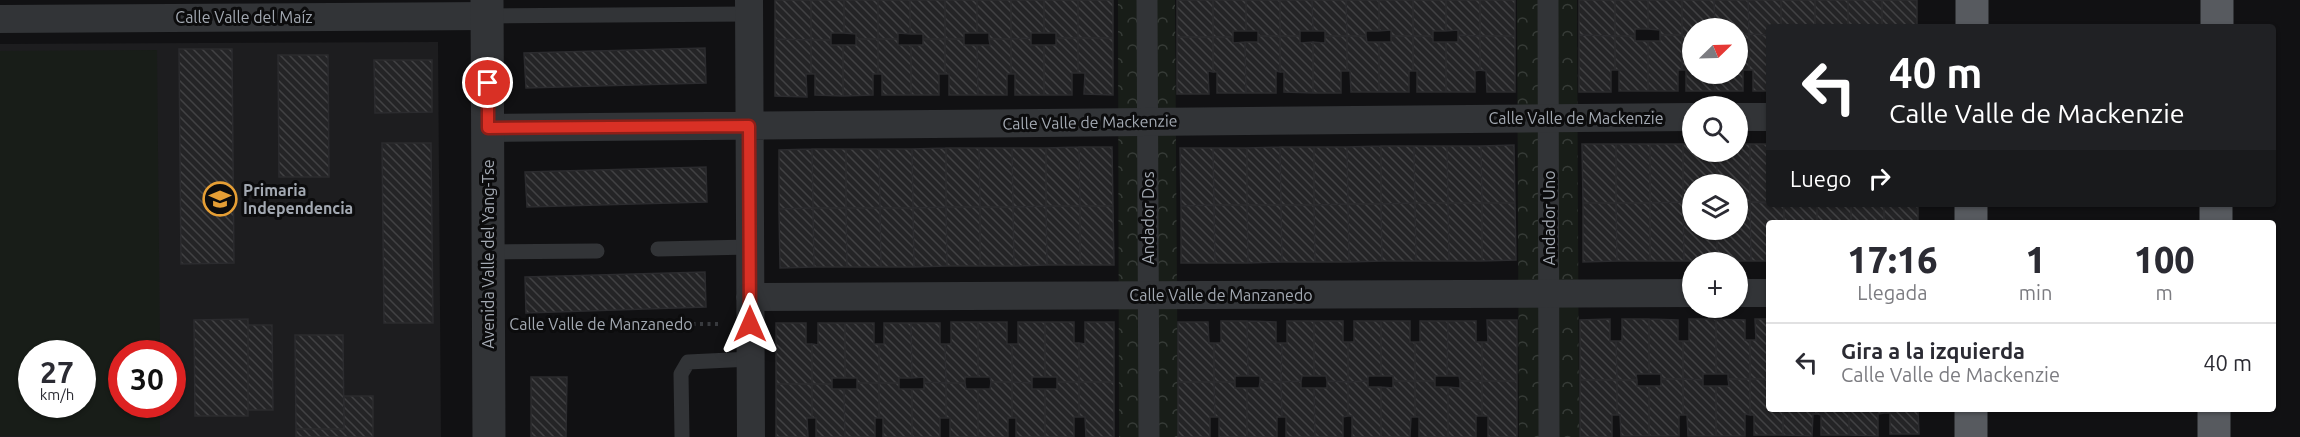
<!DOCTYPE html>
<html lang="es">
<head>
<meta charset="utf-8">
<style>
	:root { --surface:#fff; --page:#f2f2f3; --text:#2b2b33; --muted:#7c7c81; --line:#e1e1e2 }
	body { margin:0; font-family:Ubuntu,sans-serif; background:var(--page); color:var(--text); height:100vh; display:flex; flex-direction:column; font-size:22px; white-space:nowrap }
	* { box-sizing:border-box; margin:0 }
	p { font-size:20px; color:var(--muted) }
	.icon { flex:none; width:33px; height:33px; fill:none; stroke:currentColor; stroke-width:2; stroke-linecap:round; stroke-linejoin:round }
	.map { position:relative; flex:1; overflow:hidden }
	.sheet { position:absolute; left:1766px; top:220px; width:510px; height:192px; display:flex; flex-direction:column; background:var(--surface); border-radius:6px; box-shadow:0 2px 4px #0004 }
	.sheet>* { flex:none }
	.guide { position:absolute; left:1766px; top:24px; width:510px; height:183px; border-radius:6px; box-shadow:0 2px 4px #0004; background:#202124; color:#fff; overflow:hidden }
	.needle { width:39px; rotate:67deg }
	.fabs { position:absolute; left:1682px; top:18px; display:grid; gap:12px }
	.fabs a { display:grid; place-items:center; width:66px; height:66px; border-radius:50%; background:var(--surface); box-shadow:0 2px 4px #0004; font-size:30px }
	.speed { position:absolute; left:18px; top:340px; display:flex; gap:12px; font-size:30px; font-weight:700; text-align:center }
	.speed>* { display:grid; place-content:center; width:78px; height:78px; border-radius:50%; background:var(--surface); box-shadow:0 2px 4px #0004; line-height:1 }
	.speed small { font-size:15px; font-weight:400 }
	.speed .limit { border:9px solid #d22; background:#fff; color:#111 }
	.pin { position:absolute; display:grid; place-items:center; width:51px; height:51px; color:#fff; margin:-26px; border:3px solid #fff; border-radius:50%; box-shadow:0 2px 6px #0007 }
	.me { position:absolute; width:66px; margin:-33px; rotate:0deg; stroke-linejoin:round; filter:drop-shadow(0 0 4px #0008) }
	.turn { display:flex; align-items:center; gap:21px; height:126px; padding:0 24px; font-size:27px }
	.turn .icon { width:78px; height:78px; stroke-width:2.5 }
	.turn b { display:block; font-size:42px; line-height:51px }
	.then { display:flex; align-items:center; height:57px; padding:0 24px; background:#0003; gap:12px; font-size:22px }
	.eta { display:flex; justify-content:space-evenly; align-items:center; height:102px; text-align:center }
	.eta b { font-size:36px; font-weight:800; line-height:42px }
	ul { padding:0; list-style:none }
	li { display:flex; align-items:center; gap:18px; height:78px; padding:0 24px; border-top:2px solid var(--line) }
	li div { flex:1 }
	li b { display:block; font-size:22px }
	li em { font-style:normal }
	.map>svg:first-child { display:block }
</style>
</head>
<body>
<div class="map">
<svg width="2300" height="437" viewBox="0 0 2300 437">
	<defs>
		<pattern id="park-crowns" width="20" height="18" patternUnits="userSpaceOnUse" patternTransform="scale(1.5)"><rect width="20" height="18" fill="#181d18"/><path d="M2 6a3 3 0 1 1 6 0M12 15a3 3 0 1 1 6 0" fill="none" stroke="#363b37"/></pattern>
		<pattern id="building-back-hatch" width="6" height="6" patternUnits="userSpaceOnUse" patternTransform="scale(1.5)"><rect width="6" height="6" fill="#242426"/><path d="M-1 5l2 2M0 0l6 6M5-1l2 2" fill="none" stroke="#414143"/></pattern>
	</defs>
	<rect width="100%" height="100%" fill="#111113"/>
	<path fill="#1d1d1f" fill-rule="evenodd" d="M438,42L441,437H0V44ZM32,354H82V405H32ZM122,354H172V405H122Z"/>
	<path fill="url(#park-crowns)" d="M1118,0H1175L1178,437H1119Z
		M1517,0H1577L1579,437H1519Z"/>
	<path fill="#181d18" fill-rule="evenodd" d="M157,50L160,354H122V405H160V436H0V51ZM32,354H82V405H32Z"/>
	<path fill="url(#building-back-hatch)" stroke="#2b2b2e" stroke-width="1.5" d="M775,0H811V40L775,39Z
		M811,0H844V33H831V40H811Z
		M844,0H878V39H856V34L844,33Z
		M878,0H910V34L898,33V39H878Z
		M910,0H945V39H923V34H910Z
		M945,0H977V33H964V39H945Z
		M977,0H1011V39H989V33H977Z
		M1011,0H1044V33H1031V38L1011,39Z
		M1044,0H1078V38H1056V33H1044Z
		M1078,0H1113V38H1078Z
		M1177,0H1213V37H1177Z
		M1213,0H1246V31H1233V37H1213Z
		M1246,0H1280V36H1258V31H1246Z
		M1280,0H1312L1313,31H1300V36H1280Z
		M1312,0H1346L1347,36H1325V31H1313Z
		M1346,0H1379V31H1366V36H1347Z
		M1379,0H1413V36H1391V30L1379,31Z
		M1413,0H1446V31H1433V36H1413Z
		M1446,0H1480V36L1458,35V30L1446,31Z
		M1480,0H1515V36H1480Z
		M1579,0H1615V36L1579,35Z
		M1615,0H1648V29H1635V36H1615Z
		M1648,0H1682V35H1660V30L1648,29Z
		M1682,0H1714L1715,28H1692V35H1682Z
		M1714,0H1748L1749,34H1737V28H1715Z
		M1748,0H1781V27H1768V35L1749,34Z
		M1781,0H1815V27H1781Z
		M1815,0H1848V27H1815Z
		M1848,0H1882V27H1848Z
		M1882,0H1917V27H1882Z
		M1737,34H1749V70H1743V91H1715V74H1737Z
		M1749,34L1768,35V91H1753V70H1749Z
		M1458,35L1480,36V70L1475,71V92H1446V42H1458Z
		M1579,35L1615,36V70H1611V92H1579Z
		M1660,35H1682V70H1678V91H1648V41H1660Z
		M1682,35H1692V74H1715V91H1686V70H1682Z
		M1258,36H1280V72L1276,71V93H1246L1245,42H1258Z
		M1280,36H1300V43L1313,42V93L1284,92V72H1280Z
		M1325,36H1347V71H1341V93H1313V42L1325,43Z
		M1347,36H1366L1367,42H1379V92H1351L1350,71H1347Z
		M1391,36H1413V71H1409V92H1379V42H1391Z
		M1413,36H1433V42H1446V92H1417V71H1413Z
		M1480,36H1515V92H1487L1486,71L1480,70Z
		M1615,36H1635V41H1648V91H1619V70H1615Z
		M1177,37H1213V72L1208,71L1209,94H1177Z
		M1213,37H1233V43L1245,42L1246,93H1217V72H1213Z
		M1031,38V45H1044V95H1015V74H1011V39Z
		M1056,38H1078V73H1072V95H1044V45H1056Z
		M1078,38H1113V95L1084,94L1085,73H1078Z
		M775,39L811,40V74H806L807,97L775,96Z
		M856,39H878V74H873V95L843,96V45H856Z
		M878,39H898V45H911V95H882V74H878Z
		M923,39H945V74H939V95H911V45H923Z
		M945,39H964V45H977L978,95H949V74H945Z
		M989,39H1011V74H1007V95H978L977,45H990Z
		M811,40H831V45H843V96L815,95V74H811Z
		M705,48L706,83L526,88L524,53Z
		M179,49H232L234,263L181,264Z
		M278,55H328L329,177H279Z
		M374,60H432V112L375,113Z
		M382,143H431L433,323H384Z
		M1582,144H1616V203H1583Z
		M1616,144H1650V203H1616Z
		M1650,144H1683V202L1650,203Z
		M1683,144H1692V152H1717V184H1692V202H1683Z
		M1737,144H1750V202H1737V184H1717V152H1737Z
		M1750,144H1768V202H1750Z
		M1514,145L1515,203H1482L1481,146Z
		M1381,146V204H1348L1347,147Z
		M1381,146H1414L1415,203L1381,204Z
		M1414,146H1447L1448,203H1415Z
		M1447,146H1481L1482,203H1448Z
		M1079,147L1080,206H1046V148Z
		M1079,147H1112L1113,206H1080Z
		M1280,147L1281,205H1247V148Z
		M1280,147H1314V205H1281Z
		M1314,147H1347L1348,204L1314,205Z
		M946,148V207L913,208L912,149Z
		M946,148H979L980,207H946Z
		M979,148H1012L1013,207H980Z
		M1012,148H1046V206L1013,207Z
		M1180,148H1213L1214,205L1181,206Z
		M1213,148H1247V205H1214Z
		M812,149L813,208L779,209V150Z
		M812,149H846V208H813Z
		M846,149H879L880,208H846Z
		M879,149H912L913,208H880Z
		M706,167L707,202L527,207L525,172Z
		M1683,202L1684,261H1650V203Z
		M1683,202H1692V230H1717V261H1684Z
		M1737,202H1750L1751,261H1717V230H1737Z
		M1750,202L1784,204V224H1768V261H1751Z
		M1415,203L1416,261H1382L1381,204Z
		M1415,203H1448L1449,261H1416Z
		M1448,203H1482V261H1449Z
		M1482,203H1515L1516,260L1482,261Z
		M1583,203H1616L1617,261L1583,262Z
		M1616,203H1650V261H1617Z
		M1348,204L1349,262H1315L1314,205Z
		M1348,204H1381L1382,261L1349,262Z
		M1784,204H1817V224H1784Z
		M1817,204H1851V224H1817Z
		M1851,204H1884V224H1851Z
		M1884,204H1918V224H1884Z
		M1214,205L1215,263H1181V206Z
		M1214,205H1247L1248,263H1215Z
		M1247,205H1281L1282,262L1248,263Z
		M1281,205H1314L1315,262H1282Z
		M1046,206L1047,265L1014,266L1013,207Z
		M1046,206H1080V265H1047Z
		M1080,206H1113L1114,265H1080Z
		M946,207L947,266L914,267L913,208Z
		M946,207H980V266H947Z
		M980,207H1013L1014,266H980Z
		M813,208L814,267L780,268L779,209Z
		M813,208H846L847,267H814Z
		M846,208H880L881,267H847Z
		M880,208H913L914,267H881Z
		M705,272L706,307L526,313L525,277Z
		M248,319V416H195L194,320Z
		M1610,319V341H1616L1617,380H1580V320Z
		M1622,319H1649V374H1636L1637,380H1617L1616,341H1622Z
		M1649,319L1678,320V341H1683V379H1661V374H1649Z
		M1689,319H1716V374H1703V380L1683,379V341H1689Z
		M1716,319L1745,320V340H1750V379H1728V374H1716Z
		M1755,319H1768V379H1750V340H1756Z
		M1487,320H1517V381H1482V342H1488Z
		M1221,321H1247L1248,376H1235V382H1214V343H1221Z
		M1247,321L1276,322V343H1282L1281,382H1260V376H1248Z
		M1287,321H1314V376H1302L1301,381L1281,382L1282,343H1287Z
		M1314,321H1343V342H1348V382L1327,381L1326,376H1314Z
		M1354,321H1381V376H1368V381L1348,382V342H1354Z
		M1381,321H1410V342H1415V381H1393V376H1381Z
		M1420,321H1448L1447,376H1435V381H1415V342H1420Z
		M1448,321H1476V342H1482V381H1460L1459,376H1447Z
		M951,322H978V377H965V383H946L945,344H951Z
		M978,322H1007V344H1012V382H991L990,377H978Z
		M1018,322H1045V377H1032V383L1012,382V344H1018Z
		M1045,322H1074V343H1079V382H1057V377H1045Z
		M1085,322H1114V382H1079V343L1085,344Z
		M1178,322H1208L1209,343H1214V382H1178Z
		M776,323H806V344H812V384H776Z
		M818,323H845V378H832V384H812V344L818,345Z
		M845,323H874V344H879V383H857V378H845Z
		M884,323H911L912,378H899V383H879V344H884Z
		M911,323H940V344H945L946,383L924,382V377L912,378Z
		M248,325H272L273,410H248Z
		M295,335H343L344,429H296Z
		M531,377H567L566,437H531Z
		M1661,379H1683V415H1679V436H1649V386H1661Z
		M1683,379L1703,380V386H1716V436H1688L1687,415H1683Z
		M1728,379H1750V415L1745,414V436H1716V386H1729Z
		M1750,379H1768V410H1783V435H1754V415H1750Z
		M1580,380H1617V415H1612V437H1580Z
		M1617,380H1637V386H1649V436H1621L1620,415H1617Z
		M1301,381V388H1314L1315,437H1286V417H1282L1281,382Z
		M1327,381L1348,382V416L1343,417V437H1315L1314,388H1327Z
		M1368,381V387H1381V437H1352V416H1348V382Z
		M1393,381H1415V417H1411L1410,437H1381V387L1393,388Z
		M1415,381H1435V387H1448V437H1419V417H1415Z
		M1460,381H1482V416H1476V437H1448V387L1460,388Z
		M1482,381H1517V437H1488V416H1482Z
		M924,382L946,383V418H940V437H912V389H924Z
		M991,382H1012V418H1008V437H978V389H990Z
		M1012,382L1032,383V389H1045V437H1016V418H1012Z
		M1057,382H1079V417H1074V437H1045V389H1057Z
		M1079,382H1114V437H1086L1085,417H1079Z
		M1178,382H1214L1215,417H1210V437H1178Z
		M1214,382H1235V388H1247V437H1219V417H1215Z
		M1260,382H1281L1282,417H1277V437H1247V388H1259Z
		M857,383H879V418H875V437H845L844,389H857Z
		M879,383H899V389H912V437H883V418H879Z
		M946,383H965L966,389H978V437H950V418H946Z
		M776,384H812V418H807L808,437H776Z
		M812,384H832V389H844L845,437H816V418H812Z
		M344,396H373V437H296V429H344Z
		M1783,410H1817V414H1813L1812,436L1783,435Z
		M1817,410H1849V435H1821V415L1817,414Z
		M1849,410H1884V413L1878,414V436L1849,435Z
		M1884,410H1918L1919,434H1890V413H1884Z"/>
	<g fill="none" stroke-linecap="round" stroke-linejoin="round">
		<path stroke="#383a3e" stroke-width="4" stroke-dasharray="3 4.5" stroke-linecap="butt" d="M520,324H720"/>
		<path stroke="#323437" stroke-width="15" d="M487,16L749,14
			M658,249L750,247
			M488,252L597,251
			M682,436L681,374L688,362L751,359"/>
		<path stroke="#323437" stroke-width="21" d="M1147,0L1149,437
			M1548,0L1549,437"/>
		<path stroke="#323437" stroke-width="28" d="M749,0L751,437
			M0,19L487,16
			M1737,117H1768
			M488,128L1692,117
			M1737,293H1768
			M750,297L1692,293"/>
		<path stroke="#323437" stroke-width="33" d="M487,0L489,437"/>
		<path stroke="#575a5f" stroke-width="33" d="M1972,27V0
			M2217,27V0
			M1971,224V204
			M2216,224V204
			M1971,437V410
			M2214,437V410"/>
	</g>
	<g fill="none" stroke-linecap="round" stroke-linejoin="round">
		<g stroke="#8d1f18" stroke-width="15">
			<path id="route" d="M488,83V128L749,126L750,324"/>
		</g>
		<use href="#route" stroke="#d93025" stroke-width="10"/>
	</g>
	<defs>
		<g id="school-ring" transform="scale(1.725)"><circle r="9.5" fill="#0c0c0d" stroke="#e69f35" stroke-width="1.5"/><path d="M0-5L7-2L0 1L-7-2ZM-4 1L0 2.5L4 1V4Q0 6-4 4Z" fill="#e69f35"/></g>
	</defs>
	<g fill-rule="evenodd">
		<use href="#school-ring" x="220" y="199"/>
	</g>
	<g text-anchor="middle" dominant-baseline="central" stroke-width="6" stroke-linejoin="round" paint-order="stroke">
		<g font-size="16" fill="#a3a9b2" stroke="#0c0c0d">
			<text x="244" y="17">Calle Valle del Maíz</text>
			<text x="1576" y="118">Calle Valle de Mackenzie</text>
			<text transform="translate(1090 122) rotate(-1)">Calle Valle de Mackenzie</text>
			<text transform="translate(1148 218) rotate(-90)">Andador Dos</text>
			<text transform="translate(1549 218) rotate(-90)">Andador Uno</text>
			<text transform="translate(488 254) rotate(-90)">Avenida Valle del Yang-Tse</text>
			<text x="1221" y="295">Calle Valle de Manzanedo</text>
			<text x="601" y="324">Calle Valle de Manzanedo</text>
		</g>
		<g font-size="16" font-weight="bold" fill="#a3a9b2" stroke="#0c0c0d" text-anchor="start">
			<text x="243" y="190">Primaria<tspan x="243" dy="18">Independencia</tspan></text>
		</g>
	</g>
</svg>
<div class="fabs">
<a><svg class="needle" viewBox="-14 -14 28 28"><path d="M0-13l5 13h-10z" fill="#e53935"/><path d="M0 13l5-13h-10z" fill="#7c7c81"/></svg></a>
<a><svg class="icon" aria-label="search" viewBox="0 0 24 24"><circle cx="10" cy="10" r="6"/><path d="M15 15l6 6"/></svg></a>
<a><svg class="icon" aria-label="layers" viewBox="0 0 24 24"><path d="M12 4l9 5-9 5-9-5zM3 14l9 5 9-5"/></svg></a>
<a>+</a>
</div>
<div class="speed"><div>27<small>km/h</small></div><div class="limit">30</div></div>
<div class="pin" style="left:488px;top:83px;background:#d93025"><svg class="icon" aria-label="arrive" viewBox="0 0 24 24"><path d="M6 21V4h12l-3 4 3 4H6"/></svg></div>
<svg class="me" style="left:750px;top:324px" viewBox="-20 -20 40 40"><path d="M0-17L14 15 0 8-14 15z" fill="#d93025" stroke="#fff" stroke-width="4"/></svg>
<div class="guide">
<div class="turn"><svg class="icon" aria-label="left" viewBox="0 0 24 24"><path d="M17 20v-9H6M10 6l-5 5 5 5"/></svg><div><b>40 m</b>Calle Valle de Mackenzie</div></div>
<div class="then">Luego<svg class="icon" aria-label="right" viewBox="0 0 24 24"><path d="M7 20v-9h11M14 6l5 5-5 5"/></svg></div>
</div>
<section class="sheet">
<div class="eta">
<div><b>17:16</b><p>Llegada</p></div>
<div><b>1</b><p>min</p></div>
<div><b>100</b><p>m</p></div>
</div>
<ul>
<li><svg class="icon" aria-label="left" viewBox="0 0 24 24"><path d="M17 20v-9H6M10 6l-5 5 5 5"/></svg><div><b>Gira a la izquierda</b><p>Calle Valle de Mackenzie</p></div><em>40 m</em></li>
</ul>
</section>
</div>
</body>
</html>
